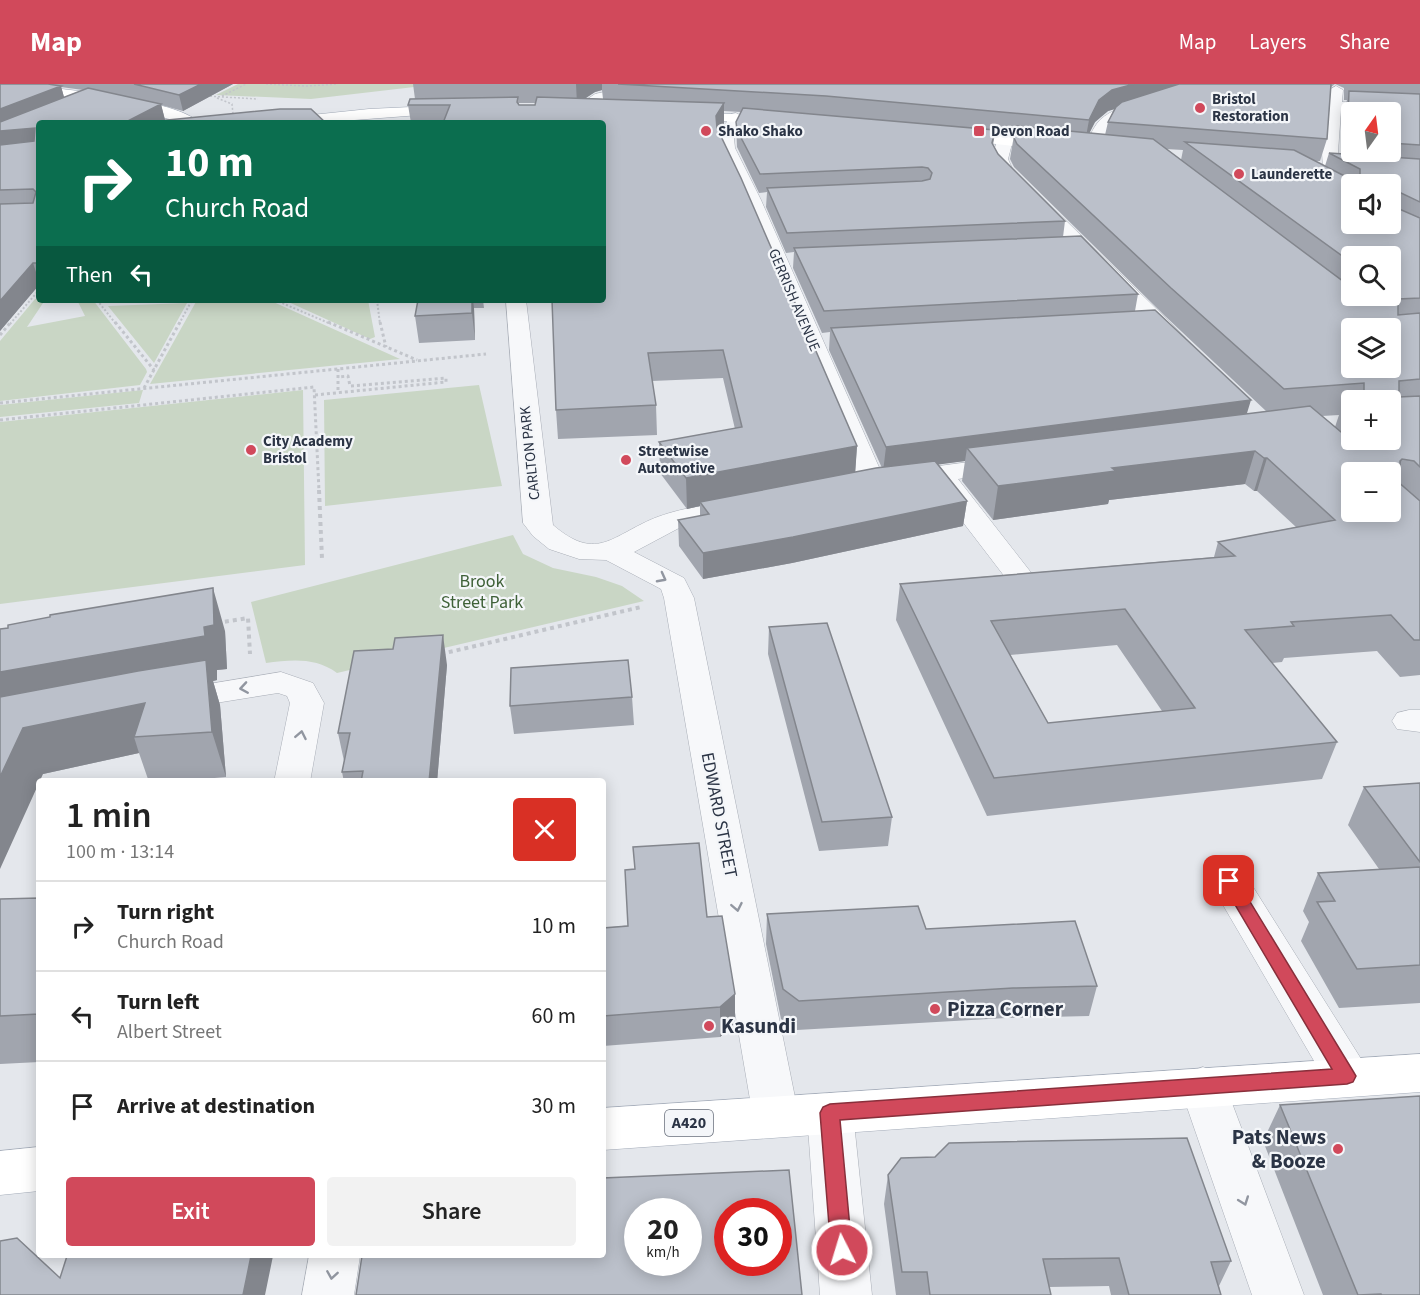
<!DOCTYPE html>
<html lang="en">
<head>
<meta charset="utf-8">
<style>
	:root { --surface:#fff; --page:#f2f2f2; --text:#222; --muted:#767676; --line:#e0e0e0; --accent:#d1495b }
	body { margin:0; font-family:"Source Sans 3",sans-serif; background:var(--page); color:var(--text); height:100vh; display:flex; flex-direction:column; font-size:22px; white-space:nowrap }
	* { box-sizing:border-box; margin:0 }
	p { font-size:20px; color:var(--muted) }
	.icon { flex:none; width:33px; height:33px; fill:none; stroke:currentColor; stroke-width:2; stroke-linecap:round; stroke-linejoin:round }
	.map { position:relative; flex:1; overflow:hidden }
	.side { position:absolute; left:36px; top:694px; width:570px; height:480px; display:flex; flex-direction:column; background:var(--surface); border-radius:6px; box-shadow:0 3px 15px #0003 }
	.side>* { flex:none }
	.top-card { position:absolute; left:36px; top:36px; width:570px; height:183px; border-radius:6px; box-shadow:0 3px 15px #0003; background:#0b6e4f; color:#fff; overflow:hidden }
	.needle { width:39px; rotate:14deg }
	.fabs { position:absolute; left:1341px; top:18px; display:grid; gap:12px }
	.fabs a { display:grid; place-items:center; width:60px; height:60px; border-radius:6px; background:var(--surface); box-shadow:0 3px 15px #0003; font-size:30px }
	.speed { position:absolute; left:624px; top:1114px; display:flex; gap:12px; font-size:30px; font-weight:700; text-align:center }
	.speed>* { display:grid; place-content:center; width:78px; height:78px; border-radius:50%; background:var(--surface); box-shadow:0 3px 15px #0003; line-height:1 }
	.speed small { font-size:15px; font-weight:400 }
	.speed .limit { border:9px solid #d22; background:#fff; color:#111 }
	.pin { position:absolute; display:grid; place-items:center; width:51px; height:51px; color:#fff; margin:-26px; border-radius:12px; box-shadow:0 3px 9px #0006 }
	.me { position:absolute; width:66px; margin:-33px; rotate:355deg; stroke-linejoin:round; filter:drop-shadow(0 0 4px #0008) }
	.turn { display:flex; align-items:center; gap:21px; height:126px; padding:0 30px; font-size:27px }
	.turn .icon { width:78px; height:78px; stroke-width:2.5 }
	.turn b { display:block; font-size:42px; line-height:51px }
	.then { display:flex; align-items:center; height:57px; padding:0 30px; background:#0003; gap:12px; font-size:22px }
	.round { display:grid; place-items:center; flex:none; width:63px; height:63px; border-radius:6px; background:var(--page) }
	.headline { display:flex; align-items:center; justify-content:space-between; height:102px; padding:0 30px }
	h1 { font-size:36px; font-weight:600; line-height:45px }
	.primary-button { display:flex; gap:12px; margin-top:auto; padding:12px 30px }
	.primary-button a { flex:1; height:69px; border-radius:6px; background:var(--accent); color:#fff; font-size:24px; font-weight:600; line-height:69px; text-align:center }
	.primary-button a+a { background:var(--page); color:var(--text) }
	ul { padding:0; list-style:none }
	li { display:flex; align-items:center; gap:18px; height:90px; padding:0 30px; border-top:2px solid var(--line) }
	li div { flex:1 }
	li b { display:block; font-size:22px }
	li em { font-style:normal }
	header { display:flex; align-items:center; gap:36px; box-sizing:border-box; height:84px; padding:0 30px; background:var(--accent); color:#fff }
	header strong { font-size:28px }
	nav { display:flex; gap:33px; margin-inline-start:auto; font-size:21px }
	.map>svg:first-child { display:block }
</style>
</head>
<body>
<header>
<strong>Map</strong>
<nav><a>Map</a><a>Layers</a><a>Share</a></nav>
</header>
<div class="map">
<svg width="1420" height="1211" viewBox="0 0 1420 1211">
	<rect width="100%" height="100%" fill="#e4e7ec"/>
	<path fill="#c9d6c5" d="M238,0H440L311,15L216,11Z
		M35,215L45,216L27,243L85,232L77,216H93L146,285L147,288L140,301L0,317V257Z
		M197,216H269L400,275L150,300Z
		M284,216H368L375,253L370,255Z
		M187,219L154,279L108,222Z
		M479,301L502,402L325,422L324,316Z
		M143,306L139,319L0,333V321Z
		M303,306L305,481L0,520V338Z
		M513,451L523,470L553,484L596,493L622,502L644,517L337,589C315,573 291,576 266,579L251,518Z"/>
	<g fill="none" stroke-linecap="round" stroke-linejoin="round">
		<g stroke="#a9aeb7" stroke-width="1">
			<path id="minor" d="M640,0H665L663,3L605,16L583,29H573L571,26L595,10Z
				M1189,0H1204C1183,26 1145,25 1117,37L1110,43L1097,68L1092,70L1084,65C1089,56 1092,44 1100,36C1122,15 1164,22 1189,0Z
				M1336,2L1343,6L1342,18L1420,21V29L1341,26L1338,68L1339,86L1331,91L1323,86L1322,68L1329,6Z
				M736,29L743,33L734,54L735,64L761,116L886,399L882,405L873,407L864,405L860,399L743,116L719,64L718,54L731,30Z
				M1005,51L1013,56L1008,75L1012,84L1184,252L1187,257L1184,262L1176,264L1168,262L999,89L992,75L997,56Z
				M506,216H526L553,441C595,477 610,454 650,436C670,427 712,417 733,422L737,428L733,434L679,444L634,468L684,494L694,514L799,1033L793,1047L776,1053L759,1047L753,1033L664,514L661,505L606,476L579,475L549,465L533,452L523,439Z
				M1007,373L1016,376L1020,381L1016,386L958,395L1033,491L1028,497L1018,500L1008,497L933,399L901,403L892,401L888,395L892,389L901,387Z
				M281,588L313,599L324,619L310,698H274L290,619L287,612L278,609L172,626L160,623L155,616L160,609L172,606Z
				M1409,626H1420V648L1397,645L1392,637L1397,629Z
				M1229,783L1243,787L1363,978L1370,992L1363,1006L1347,1011L1331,1006L1209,797L1215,787Z
				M1203,983L1219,989L1226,1003L1304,1211H1252L1180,1003L1187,989Z
				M830,1009L847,1015L853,1029L872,1211H820L807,1029L813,1015Z
				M309,1172H360L354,1211H302Z"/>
		</g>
		<g stroke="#a3abb8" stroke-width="1">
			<path id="major" d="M25,1C59,5 179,15 199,39C172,39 141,26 113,21C83,15 50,15 20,8L18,5L20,2Z
				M454,21L459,22L461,25L459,28L315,39H266L273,35L369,25Z
				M679,27L783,33L790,37L783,41L674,34L672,31Z
				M948,46L1058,57L1066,62L1058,67L943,54L940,51L943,48Z
				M1420,970V1008L603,1066V1024Z
				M39,1063V1107L0,1111V1067Z"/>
		</g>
		<path stroke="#c2c5cb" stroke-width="1.5" stroke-dasharray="2 2" stroke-linecap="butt" d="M266,0L306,2L338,0
			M206,12L258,15
			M222,12L246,0
			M217,14L232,20L233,30"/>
		<path stroke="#c2c5cb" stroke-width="2" stroke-dasharray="2 2" stroke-linecap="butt" d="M97,216L116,240
			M275,216L331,240
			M377,216L380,240
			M10,240L39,206
			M179,240L192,216"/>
		<path stroke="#c2c5cb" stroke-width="3" stroke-dasharray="3 3" stroke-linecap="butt" d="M115,238L154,286
			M328,238L417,276
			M380,238L386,263
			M0,251L11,238
			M338,285V309
			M144,304L180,238
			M315,311L446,298V294L350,302L348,292L338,293
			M0,319L486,270
			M0,336L314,303L319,407"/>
		<path stroke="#c2c5cb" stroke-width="4" stroke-dasharray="4 4" stroke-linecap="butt" d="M319,406L322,475
			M217,539L248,534L250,570
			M441,570L641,523"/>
		<use href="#minor" fill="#f7f8fa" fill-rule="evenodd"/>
		<use href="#major" fill="#fff" fill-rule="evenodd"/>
	</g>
	<path fill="#a1a5ae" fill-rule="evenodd" d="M0,0H233L183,27L161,21L165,36L326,39H39V201L0,247ZM61,3L83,6L64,13Z
		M413,0H1420V591L1400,593L1377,567L1284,574L1282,578L1272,579L1337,658L1322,695L987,732L896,536L900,500L1214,473L1218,458L1296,443L1257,407H1254L1245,400L1109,416L1108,420L993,436L962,397L965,377L938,380L967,417L963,442L792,479L703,495L679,462L678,436L700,432V422L687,425L660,389L659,358L735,345L723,294L652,297L656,321L657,351L558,355L556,326L603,39H411L408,21L415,15ZM1335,0L1344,4V16H1347L1343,28L1341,70L1329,69L1325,82L1315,77H1320L1327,55L1331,3ZM602,6L603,15L585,14L595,8ZM519,19H535V21H519ZM1114,25L1108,38L1105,51L1089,49L1095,38L1108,27ZM724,27L741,28L736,38L737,63L759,109L767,108L766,123L786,169L794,168L793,184L822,249L830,248L829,266L882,384L855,388L857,362L719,48L724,39ZM1352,28H1390V68H1352ZM995,50L1014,51L1010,75L1014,83L1165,232L1266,327L1247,330L1135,227L1138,210L1063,153L1065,137L998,70L993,61ZM1166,65L1183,66L1181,76ZM1352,100H1390V140ZM1352,172H1390V212H1352ZM1352,316H1390V356H1352ZM1339,331L1335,343L1322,332ZM1117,561L1162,627L1048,639L1010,571Z
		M418,216H483L484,224H474L475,256L419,259L415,232Z
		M769,543L892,733L888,762L819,767L768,570Z
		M8,544L225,547L227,585L217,586V596L213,597L220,621L226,693L169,698H149L139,669L43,690Z
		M447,581L437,698H344L342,688L344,677L338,649Z
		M632,613L634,641L514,650L510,622Z
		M1420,699V919L1339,924L1301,857L1309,838L1303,827L1318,789L1379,785L1348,741L1364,703Z
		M39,814V978L0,980V815Z
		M767,830L926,845L1097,902L1089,932L1006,934L797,946L781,935L766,860Z
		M707,833L735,910V939L720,953L603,962V844Z
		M1280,1021L1420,1211H1323L1263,1057Z
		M888,1091L1231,1177L1219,1202L1221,1211H1111L1109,1202L1049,1203L1051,1211H896L884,1120Z"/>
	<path fill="#83868d" d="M201,0H233L183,27L179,11Z
		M576,0H602V6L595,8L577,20Z
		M1134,0H1185L1167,10L1108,27L1095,38L1085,58L1089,36L1099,16L1112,6Z
		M61,2L65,17L0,44V25Z
		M724,19V39L716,53V32Z
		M161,20L165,36L160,39H124Z
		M35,44L39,60L0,65V47Z
		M1399,108L1390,134V129L1396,113Z
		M33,179L39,197V201L0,247V217Z
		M472,216H473L474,224L475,256L472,229Z
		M1251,316L1244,339L967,364L965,377L883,388L886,363Z
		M857,362L855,392L700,418V422L687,425L686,394Z
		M1255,367L1245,400L1109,416L1108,420L993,436L998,402L1112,384Z
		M1264,374H1267L1257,407H1254Z
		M1402,375L1396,393H1400L1390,418V402L1400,377Z
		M967,417L963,442L792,479L703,495V469Z
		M213,504L225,547L227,585L217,586V596L213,597L220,621L226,693L212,648L208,598L0,636V588L204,543Z
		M443,551L447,581L437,698H429Z
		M145,619L134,653L139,669L43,690L0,785V693L23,644Z
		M735,910V939L720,953V923Z
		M251,1172H273L265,1211H243Z"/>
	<path fill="#bbc0ca" stroke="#83868d" stroke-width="1.5" fill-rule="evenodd" d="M0,0H48L61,2L0,25Z
		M134,0H201L179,11Z
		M618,0H1134L1112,6L1099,16L1089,36L826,12Z
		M1179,0H1331L1327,55L1108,38L1116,23L1122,18Z
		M88,4L161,20L124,39H39V179H33L0,217V120L33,119L36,108L33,105L0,106V61L34,57L35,44L0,47V38Z
		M1349,7L1420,10V61L1390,59V28H1352V56H1347Z
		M518,13L517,18L519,21H535L537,13L724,19L716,32L717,44L741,94L857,362L686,394L659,358L742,343L723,266L648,269L656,321L556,326L552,216H603V39H443L450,21H408L410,15Z
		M743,24L995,46L992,59L998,70L1065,137L787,149L767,104L922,97L930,95L932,89L928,84L922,83L760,90L737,46L736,38Z
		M280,25H311L326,39H137Z
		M1016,42L1153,55L1352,204V212H1361L1369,217L1393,218L1396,215L1393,209L1390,207V172H1352V179L1185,58L1294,66L1360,100H1352V140H1390V121L1420,134V214L1398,215V231L1420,229V295L1399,297V313L1420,312V383L1414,377L1402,375L1400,377V393H1395L1396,396L1420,417V556H1414L1391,531L1291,538L1294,542L1245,546L1337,658L994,694L900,500L1235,472L1218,458L1335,436L1267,374H1264L1255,367L1112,384L1116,387L998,402L967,364L1310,322L1359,363H1365V358H1382L1384,356H1390V316H1361H1364V299L1284,305L1171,204L1017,60L1013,52ZM1352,244H1390V284H1352ZM1352,388H1390V428H1352ZM1125,525L1195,624L1048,639L991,537Z
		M1329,69L1420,75V118L1399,108L1396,113H1390V100H1360V85Z
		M1081,152L1138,210L824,227L794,164Z
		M418,216H472V229L415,232Z
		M1155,226L1251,316L886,363L831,244Z
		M1343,318H1352V326Z
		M935,377L967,417L793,453L703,469L678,436L709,430L700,418L876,384Z
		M213,504L214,541L204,543L205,552L0,588V545L8,544V541L50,533V531Z
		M827,539L892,733L822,738L769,543Z
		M443,551L429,698H361L363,687L342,688L350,649H338L354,567L393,565L395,554Z
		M206,576L212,648L134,653L145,619L23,644L0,693V613L138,587Z
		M628,576L632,613L510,622L511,584Z
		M1420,699V778L1364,703Z
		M699,759L707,833L722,832L735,910L720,923L603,932V844L628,842L625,786L635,785L633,763Z
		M1420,783V881L1357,885L1317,818L1335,817L1318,789Z
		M39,814V930L0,932V815Z
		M918,822L926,845L1075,837L1097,902L1013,904L799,917L783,905L767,830Z
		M1420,1012V1211H1382L1381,1210L1358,1211L1280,1021Z
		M1187,1054L1231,1177L1211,1178L1221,1211H1129L1119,1174L1043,1175L1051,1211H930L927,1188H902L888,1091L901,1074L935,1073L949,1059Z
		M789,1086L802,1211H356L362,1172H603V1094ZM638,1128H688V1179H638ZM728,1128H778V1179H728Z
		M17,1154L60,1194L67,1172H251L243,1211H0V1157Z"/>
	<defs><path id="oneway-chevron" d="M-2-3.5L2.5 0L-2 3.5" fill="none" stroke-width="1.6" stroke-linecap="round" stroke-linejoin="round" transform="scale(1.5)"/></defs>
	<g stroke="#9196a0">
		<use href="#oneway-chevron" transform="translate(662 494) rotate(28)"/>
		<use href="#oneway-chevron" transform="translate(244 604) rotate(171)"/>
		<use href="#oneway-chevron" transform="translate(301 651) rotate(-79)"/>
		<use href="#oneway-chevron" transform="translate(737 823) rotate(79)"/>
		<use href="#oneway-chevron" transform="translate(1244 1117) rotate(70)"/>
		<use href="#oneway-chevron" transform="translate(332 1191) rotate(99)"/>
	</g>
	<path fill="#d1495b" stroke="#882f3b" stroke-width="1.5" d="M1229,791L1235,793L1353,987L1356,992L1353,998L1347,1000L840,1036L852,1166L849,1173L842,1176L834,1173L831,1166L820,1029L823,1023L830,1020L1332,985L1221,797L1223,793Z"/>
	<g fill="#d1495b" stroke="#f4f6f9" stroke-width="2">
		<circle cx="1200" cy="24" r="6"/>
		<circle cx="706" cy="47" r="6"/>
		<rect x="973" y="41" width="12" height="12" rx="3"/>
		<circle cx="1239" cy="90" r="6"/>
		<circle cx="251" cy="366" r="6"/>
		<circle cx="626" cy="376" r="6"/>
		<circle cx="935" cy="925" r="6"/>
		<circle cx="709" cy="942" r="6"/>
		<circle cx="1338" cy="1065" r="6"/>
	</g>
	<g text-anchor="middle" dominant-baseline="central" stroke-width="4.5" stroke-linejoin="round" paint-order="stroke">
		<g font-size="15" font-weight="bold" fill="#2b3445" stroke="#f4f6f9" text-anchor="start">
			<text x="1212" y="15">Bristol<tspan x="1212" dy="17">Restoration</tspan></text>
			<text x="718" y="47">Shako Shako</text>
			<text x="991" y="47">Devon Road</text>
			<text x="1251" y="90">Launderette</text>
			<text x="263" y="357">City Academy<tspan x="263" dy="17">Bristol</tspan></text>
			<text x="638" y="367">Streetwise<tspan x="638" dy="17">Automotive</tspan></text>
		</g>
		<g font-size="15" fill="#2b3445" stroke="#f4f6f9">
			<text transform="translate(794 216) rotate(67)">GERRISH AVENUE</text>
			<text transform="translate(530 369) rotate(-96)">CARLTON PARK</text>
		</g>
		<rect fill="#f4f6f9" stroke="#676e7b" stroke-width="1.5" x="665" y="1026" width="48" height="26" rx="4.5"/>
		<g font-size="16" font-weight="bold" fill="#2b3445">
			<text x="689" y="1039">A420</text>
		</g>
		<g font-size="18" fill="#3f6138" stroke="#f4f6f9">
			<text x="482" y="497">Brook<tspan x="482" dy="21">Street Park</tspan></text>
		</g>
		<g font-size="18" fill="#2b3445" stroke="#f4f6f9">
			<text transform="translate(719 731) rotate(79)">EDWARD STREET</text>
		</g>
		<g font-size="21" font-weight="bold" fill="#2b3445" stroke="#f4f6f9" text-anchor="start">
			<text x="947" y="925">Pizza Corner</text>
			<text x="721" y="942">Kasundi</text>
			<text x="1326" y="1053" text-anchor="end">Pats News<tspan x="1326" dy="24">&amp; Booze</tspan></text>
		</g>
	</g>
</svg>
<div class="fabs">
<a><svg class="needle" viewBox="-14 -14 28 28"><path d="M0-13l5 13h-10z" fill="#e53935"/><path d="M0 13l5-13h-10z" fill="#767676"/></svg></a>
<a><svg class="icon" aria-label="sound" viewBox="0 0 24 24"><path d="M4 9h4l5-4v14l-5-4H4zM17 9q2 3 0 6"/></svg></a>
<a><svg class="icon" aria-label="search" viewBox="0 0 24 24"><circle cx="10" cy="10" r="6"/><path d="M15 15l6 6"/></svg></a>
<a><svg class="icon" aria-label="layers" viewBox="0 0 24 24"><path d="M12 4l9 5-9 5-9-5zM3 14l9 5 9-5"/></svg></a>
<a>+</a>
<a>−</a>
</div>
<div class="speed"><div>20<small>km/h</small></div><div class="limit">30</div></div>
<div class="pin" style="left:1229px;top:797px;background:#d93025"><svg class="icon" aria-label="arrive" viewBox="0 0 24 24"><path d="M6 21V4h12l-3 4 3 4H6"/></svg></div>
<svg class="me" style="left:842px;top:1166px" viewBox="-20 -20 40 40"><circle r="17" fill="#d1495b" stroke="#fff" stroke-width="3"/><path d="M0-11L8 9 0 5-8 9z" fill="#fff"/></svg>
<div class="top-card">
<div class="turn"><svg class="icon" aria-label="right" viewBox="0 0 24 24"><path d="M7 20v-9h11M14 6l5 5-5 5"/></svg><div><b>10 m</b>Church Road</div></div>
<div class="then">Then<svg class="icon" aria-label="left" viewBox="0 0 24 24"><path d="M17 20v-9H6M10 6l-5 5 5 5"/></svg></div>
</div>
<section class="side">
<div class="headline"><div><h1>1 min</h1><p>100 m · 13:14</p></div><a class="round" style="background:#d93025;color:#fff"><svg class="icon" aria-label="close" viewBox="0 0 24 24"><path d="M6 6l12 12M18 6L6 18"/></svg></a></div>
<ul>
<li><svg class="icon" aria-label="right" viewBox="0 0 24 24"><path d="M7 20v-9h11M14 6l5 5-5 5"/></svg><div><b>Turn right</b><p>Church Road</p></div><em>10 m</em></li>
<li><svg class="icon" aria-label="left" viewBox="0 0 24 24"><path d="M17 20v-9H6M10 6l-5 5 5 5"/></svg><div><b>Turn left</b><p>Albert Street</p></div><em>60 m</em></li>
<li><svg class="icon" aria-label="arrive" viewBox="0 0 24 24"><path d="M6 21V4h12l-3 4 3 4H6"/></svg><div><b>Arrive at destination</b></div><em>30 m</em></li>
</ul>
<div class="primary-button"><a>Exit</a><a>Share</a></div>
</section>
</div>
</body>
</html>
